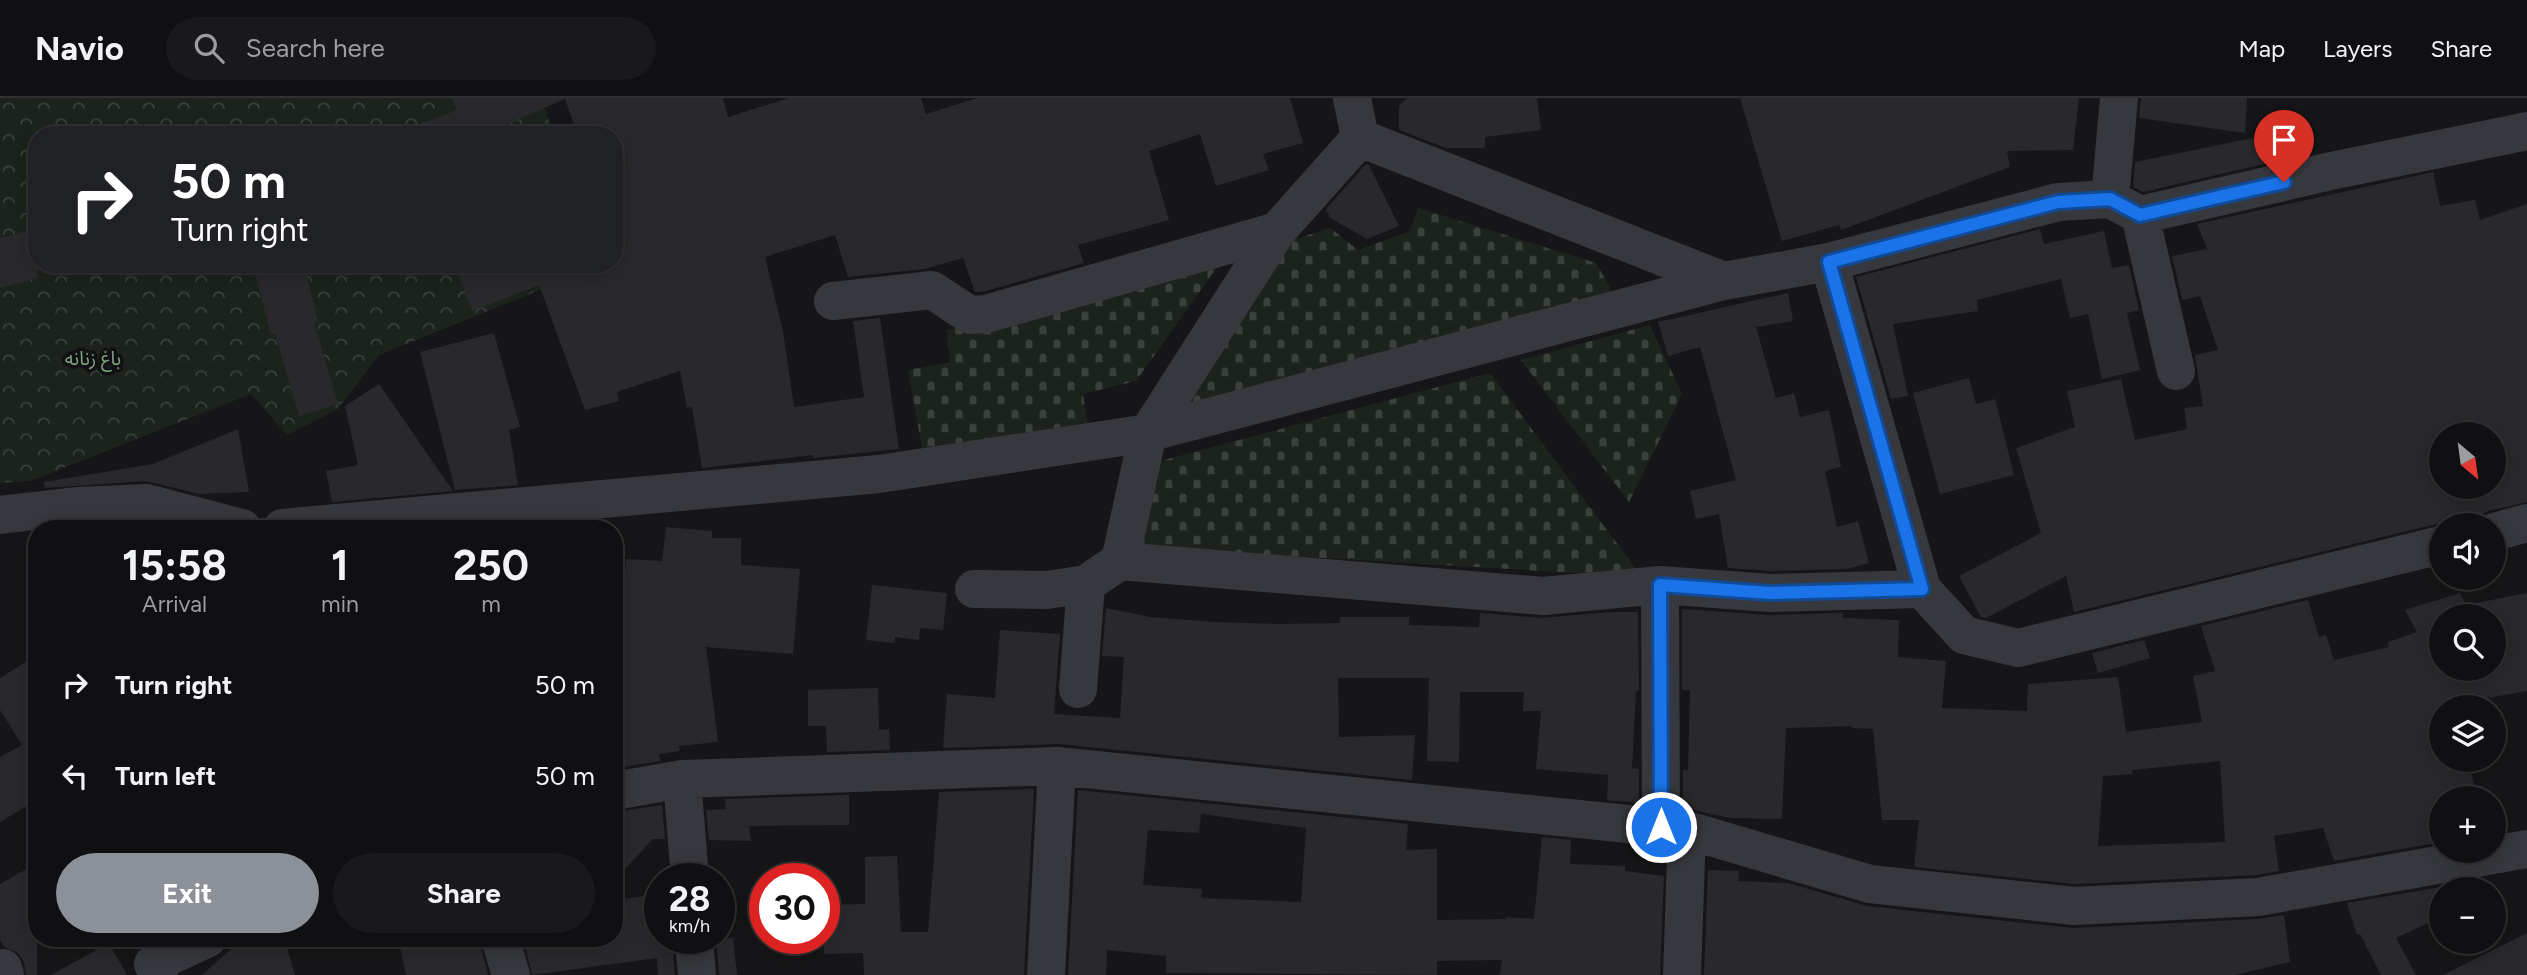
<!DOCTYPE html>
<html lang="en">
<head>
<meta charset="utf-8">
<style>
	:root { --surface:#101012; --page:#19191b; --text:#f1f3f6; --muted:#9c9d9f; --line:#303032; --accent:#8c9099 }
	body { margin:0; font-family:Figtree,"Noto Sans Arabic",sans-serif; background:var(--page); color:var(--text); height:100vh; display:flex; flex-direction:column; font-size:26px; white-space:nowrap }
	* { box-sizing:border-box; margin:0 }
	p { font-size:23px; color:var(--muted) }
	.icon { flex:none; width:38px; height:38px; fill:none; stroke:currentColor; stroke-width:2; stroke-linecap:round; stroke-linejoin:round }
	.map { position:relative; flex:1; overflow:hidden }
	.drawer { position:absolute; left:28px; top:422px; width:595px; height:427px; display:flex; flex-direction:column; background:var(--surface); border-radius:28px; box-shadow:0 4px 18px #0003,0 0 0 2px var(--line) }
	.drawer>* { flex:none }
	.hud { position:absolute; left:28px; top:28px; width:595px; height:147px; border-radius:28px; box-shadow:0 4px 18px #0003,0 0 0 2px var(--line); background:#202124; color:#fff; overflow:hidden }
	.needle { width:46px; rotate:151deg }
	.controls { position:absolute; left:2429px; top:324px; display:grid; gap:14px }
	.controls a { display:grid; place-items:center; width:77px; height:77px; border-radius:50%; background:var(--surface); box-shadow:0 4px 18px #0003,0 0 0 2px var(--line); font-size:35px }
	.speed { position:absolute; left:644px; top:765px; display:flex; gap:14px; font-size:35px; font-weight:700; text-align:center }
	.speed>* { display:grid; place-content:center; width:91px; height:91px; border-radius:50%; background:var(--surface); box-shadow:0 4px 18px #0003,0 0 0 2px var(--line); line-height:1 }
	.speed small { font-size:18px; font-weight:400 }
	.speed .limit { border:10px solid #d22; background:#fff; color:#111 }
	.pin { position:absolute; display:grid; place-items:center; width:60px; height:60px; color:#fff; margin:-72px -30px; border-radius:50% 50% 50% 0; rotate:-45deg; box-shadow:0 0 7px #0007 }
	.pin .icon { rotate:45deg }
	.me { position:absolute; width:77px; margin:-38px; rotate:0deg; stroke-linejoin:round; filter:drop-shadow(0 0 5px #0008) }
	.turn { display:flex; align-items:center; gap:24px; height:147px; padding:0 28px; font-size:32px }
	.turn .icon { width:91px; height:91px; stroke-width:2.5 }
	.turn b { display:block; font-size:49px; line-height:60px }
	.eta { display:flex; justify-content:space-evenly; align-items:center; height:119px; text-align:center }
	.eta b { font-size:42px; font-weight:700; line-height:49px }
	.cta { display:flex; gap:14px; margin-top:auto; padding:14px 28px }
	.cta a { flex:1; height:80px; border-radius:42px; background:var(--accent); color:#fff; font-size:28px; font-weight:700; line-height:80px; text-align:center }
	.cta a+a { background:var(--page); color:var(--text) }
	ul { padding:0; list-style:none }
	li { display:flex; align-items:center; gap:21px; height:91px; padding:0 28px }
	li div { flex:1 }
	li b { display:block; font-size:26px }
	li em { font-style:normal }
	header { display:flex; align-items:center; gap:42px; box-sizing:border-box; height:98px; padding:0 35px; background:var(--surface); border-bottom:2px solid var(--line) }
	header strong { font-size:33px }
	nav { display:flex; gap:38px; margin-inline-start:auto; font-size:24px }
	.search { width:490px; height:63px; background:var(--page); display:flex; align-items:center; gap:18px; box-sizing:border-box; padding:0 24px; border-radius:38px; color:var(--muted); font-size:26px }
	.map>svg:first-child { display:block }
</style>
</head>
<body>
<header>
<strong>Navio</strong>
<div class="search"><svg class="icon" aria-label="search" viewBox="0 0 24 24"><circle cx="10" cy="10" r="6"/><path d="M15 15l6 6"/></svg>Search here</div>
<nav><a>Map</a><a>Layers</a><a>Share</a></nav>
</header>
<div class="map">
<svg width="2527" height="877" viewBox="0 0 2527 877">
	<defs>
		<pattern id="cemetery-stones" width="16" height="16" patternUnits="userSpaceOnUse" patternTransform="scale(1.75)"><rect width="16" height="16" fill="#1c231d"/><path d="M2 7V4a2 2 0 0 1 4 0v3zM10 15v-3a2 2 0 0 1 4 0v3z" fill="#3a403c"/></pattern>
		<pattern id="park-crowns" width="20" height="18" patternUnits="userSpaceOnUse" patternTransform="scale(1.75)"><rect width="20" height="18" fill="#1c231d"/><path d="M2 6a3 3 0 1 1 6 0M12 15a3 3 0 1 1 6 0" fill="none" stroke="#3a403c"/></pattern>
	</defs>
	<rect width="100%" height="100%" fill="#161618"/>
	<path fill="url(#cemetery-stones)" d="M1418,110L1596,165L1613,195L1162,314L1280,146L1330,130L1358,152L1410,133Z
		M1223,161L1136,283L1083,296L1088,327L923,355L908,272L950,264L947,232Z
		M1650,227L1682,296L1629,404L1521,262Z
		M1490,275L1642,479L1126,448L1145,367Z"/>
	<path fill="url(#park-crowns)" d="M0,0H540L555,37H37V166H604L379,257L338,311L287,337L251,296L30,383L0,385Z"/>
	<path fill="#29292c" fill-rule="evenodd" d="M452,0H723L728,19L789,0H921L926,16L977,0H1290L1303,45L1263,56L1269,72L1216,88L1200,36L1149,53L1169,122L1078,147L1084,165L982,194H975L963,160L924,171L848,179L835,137L765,159L783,233L794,309L864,299L853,223L880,220L899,351L813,360V357L702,370L692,309L687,310L680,273L617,294L619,303L585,312L539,187L472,213L454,166H614V37H578L565,1L482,37H399L398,34L457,12Z
		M1407,0H1537L1541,32L1485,39V50H1446L1399,32V8Z
		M1740,0H2079L2073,52L2007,53L2010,69L1841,132L1839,127L1782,143Z
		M2141,0H2247L2245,35L2139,20Z
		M2263,38L2268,65L2143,94L2133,89L2135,64Z
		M1366,66L1369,67L1399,128L1367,141L1330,120L1326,111Z
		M2433,74L2440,108L2475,102L2480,122L2527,106V404L2488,413L2479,418L2474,427L2436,426L2074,514L2066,478L1986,520L1981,519L1959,478L2041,435L2016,350L2075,329L2067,293L2121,281L2135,342L2187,331L2184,310L2203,308L2195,257L2218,252L2200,198L2182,202L2172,158L2207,151L2197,126ZM2441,336H2494V388H2441Z
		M37,130V180L0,190V140Z
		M2040,131L2044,146L2104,133L2112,170L2129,167L2139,212L2127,215L2140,272L2102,281L2088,216L2070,220L2061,181L1977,202L1978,213L1893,226L1908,298L1891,301L1856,179Z
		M253,166H304L318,224L314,225L338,306L299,318L275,236L271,237Z
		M1788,195L1793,223L1756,229L1776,300L1794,295L1800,319L1829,312L1841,369L1825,373L1837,429L1858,423L1869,465L1847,471L1771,473L1728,470L1719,416L1696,421L1690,393L1736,382L1700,249L1668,258L1658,224Z
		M494,235L520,329L509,332L518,387L455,392L420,254Z
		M1969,280L1976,306L1995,301L2014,377L1940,396L1913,295Z
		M379,286L453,393L332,404L326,373L358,367L345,308Z
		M238,331L249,394L199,396L146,383L45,390L44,384L153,366Z
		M145,427L155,430H72H78Z
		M666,429L712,433V440H741V467L800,471L793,556L706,549L718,644L679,648L680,653L659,656L660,663L617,670L614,654V576H616L617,526H622L626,461L662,463Z
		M872,487L947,495L943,532L920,530L919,542L895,539L894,545L866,542Z
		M2460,495L2466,507L2527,495V593L2471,603L2472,609H2441V662H2468L2477,700H2441V744L2334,763L2323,730L2274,738L2279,773L2256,777L2075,786L1914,769L1919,722H1882L1873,631L1852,630V628L1786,630L1782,721L1730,720L1683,710V672H1688L1690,592H1682V511L1769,517L1843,515V520L1899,522L1898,559L1946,563L1942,610L2027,613L2028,586L2118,579L2126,634L2202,624L2193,578L2215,573L2201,528L2308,502L2319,539L2326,537L2334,562L2389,549L2388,544L2417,534L2405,512ZM2441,518H2494V570H2441ZM2220,663L2225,744L2098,748L2103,678L2133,676L2132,672Z
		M1106,510L1150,519L1214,524L1276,526L1340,525V519H1409V527L1479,529L1480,515L1541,520L1612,514H1638L1639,593H1636L1632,670L1639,671V705L1607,702L1608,677L1536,671L1541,613H1523L1524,594H1460L1459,664L1427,663L1429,580H1338L1339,639L1415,637L1412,682L1059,646L943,650L947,596L995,600L1000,532L1060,536L1054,616L1120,620L1124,559L1102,558Z
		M2144,542L2150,560L2098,575L2092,555Z
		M37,557V702L0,724V659L22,647L0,612V580Z
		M878,590L879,632L889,631L890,652L827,654L826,628H808V592Z
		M1034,691L1024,877H864L863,855L824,856V807L865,806V759L897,758L901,834H928L939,694Z
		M1078,692L1408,726L1406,752L1437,751V822L1506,821V819L1534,821L1542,739L1571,742L1570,766L1625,768V773L1664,778L1660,877H1500L1502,862L1437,863V877L1166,875V858L1107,852L1106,877H1068ZM1201,716L1306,730L1301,804L1201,800L1202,791L1143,787L1148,732L1199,735Z
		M849,697V727L749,728L751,743L709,742L706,712L726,711L725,701Z
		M662,707L665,741H653L614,783V714Z
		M37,765V877H26L24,864L18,855L4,849L0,842V786Z
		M1708,772L1739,773L1738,783L1788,785L1867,808L2072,830L2259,821L2284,817L2290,864L2235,877H1704Z
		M2441,789V819L2396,840L2416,877H2381L2360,836L2357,837L2347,805Z
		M660,796V840H672L675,877H658L657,860L532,877L523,840H614V802Z
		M2527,835V877H2443Z
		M243,840H284L295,877H202Z
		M398,840H479L488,877H406Z
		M716,840H733L737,877H719Z
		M109,845L127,877H51Z"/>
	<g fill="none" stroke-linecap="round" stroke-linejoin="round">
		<path stroke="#37383d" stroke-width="38" d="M1352,0L1360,40
			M1360,40L1724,183
			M2110,101L2119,0
			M2140,117L2176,273
			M1829,164L1922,491
			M833,203L932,192L970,217L986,216L1277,133
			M0,417L76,408L147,405L242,430
			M282,430L879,376L1148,335L1724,183L1829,164L2058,104L2110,101L2140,117L2331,73L2527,33
			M2494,434L2527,425
			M1120,463L1148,335L1277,133L1360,40
			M1660,487L1661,729
			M974,491L1047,492L1086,486L1120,463L1543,498L1660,487L1770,495L1922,491L1964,537L2018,550L2441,447
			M1078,591L1086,486
			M682,681L690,780
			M614,693L682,681L1057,668L1687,732L1870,786L2074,808L2258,799L2527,751
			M500,840L511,877
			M694,840L697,877
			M0,871L3,870L5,877
			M159,877L153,866L208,840
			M1046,877L1057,668
			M1682,877L1687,732"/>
	</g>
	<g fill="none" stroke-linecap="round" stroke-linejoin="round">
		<g stroke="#114b97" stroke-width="18">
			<path id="route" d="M1661,729L1660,487L1770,495L1922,491L1829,164L2058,104L2110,101L2140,117L2284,84"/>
		</g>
		<use href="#route" stroke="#1a73e8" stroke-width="12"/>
	</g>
	<g text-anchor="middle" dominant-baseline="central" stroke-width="7" stroke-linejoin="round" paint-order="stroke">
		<g font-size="19" fill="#7fa381" stroke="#111113">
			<text x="93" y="260">باغ زنانه</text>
		</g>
	</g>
</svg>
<div class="controls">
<a><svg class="needle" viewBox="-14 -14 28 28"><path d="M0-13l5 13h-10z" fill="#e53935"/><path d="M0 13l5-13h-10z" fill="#9c9d9f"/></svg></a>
<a><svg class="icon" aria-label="sound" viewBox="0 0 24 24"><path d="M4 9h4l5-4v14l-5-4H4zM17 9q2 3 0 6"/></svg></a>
<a><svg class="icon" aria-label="search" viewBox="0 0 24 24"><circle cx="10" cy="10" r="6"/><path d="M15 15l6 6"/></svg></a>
<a><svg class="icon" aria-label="layers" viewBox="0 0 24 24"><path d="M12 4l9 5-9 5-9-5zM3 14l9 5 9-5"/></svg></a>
<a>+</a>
<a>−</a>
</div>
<div class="speed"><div>28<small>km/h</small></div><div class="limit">30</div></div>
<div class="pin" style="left:2284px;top:84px;background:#d93025"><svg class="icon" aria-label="arrive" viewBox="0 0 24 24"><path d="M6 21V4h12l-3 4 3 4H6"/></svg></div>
<svg class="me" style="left:1661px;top:729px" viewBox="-20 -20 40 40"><circle r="17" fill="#1a73e8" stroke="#fff" stroke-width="3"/><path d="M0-11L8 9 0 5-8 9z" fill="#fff"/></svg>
<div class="hud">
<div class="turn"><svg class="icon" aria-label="right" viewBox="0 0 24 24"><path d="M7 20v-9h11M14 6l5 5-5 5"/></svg><div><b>50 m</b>Turn right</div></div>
</div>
<section class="drawer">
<div class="eta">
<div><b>15:58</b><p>Arrival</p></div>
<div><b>1</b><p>min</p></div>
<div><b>250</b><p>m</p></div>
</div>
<ul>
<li><svg class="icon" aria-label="right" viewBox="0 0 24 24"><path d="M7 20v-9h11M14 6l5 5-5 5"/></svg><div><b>Turn right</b></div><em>50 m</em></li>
<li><svg class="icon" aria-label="left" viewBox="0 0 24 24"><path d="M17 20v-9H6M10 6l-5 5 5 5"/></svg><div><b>Turn left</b></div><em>50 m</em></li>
</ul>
<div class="cta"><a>Exit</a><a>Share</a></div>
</section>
</div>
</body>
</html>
